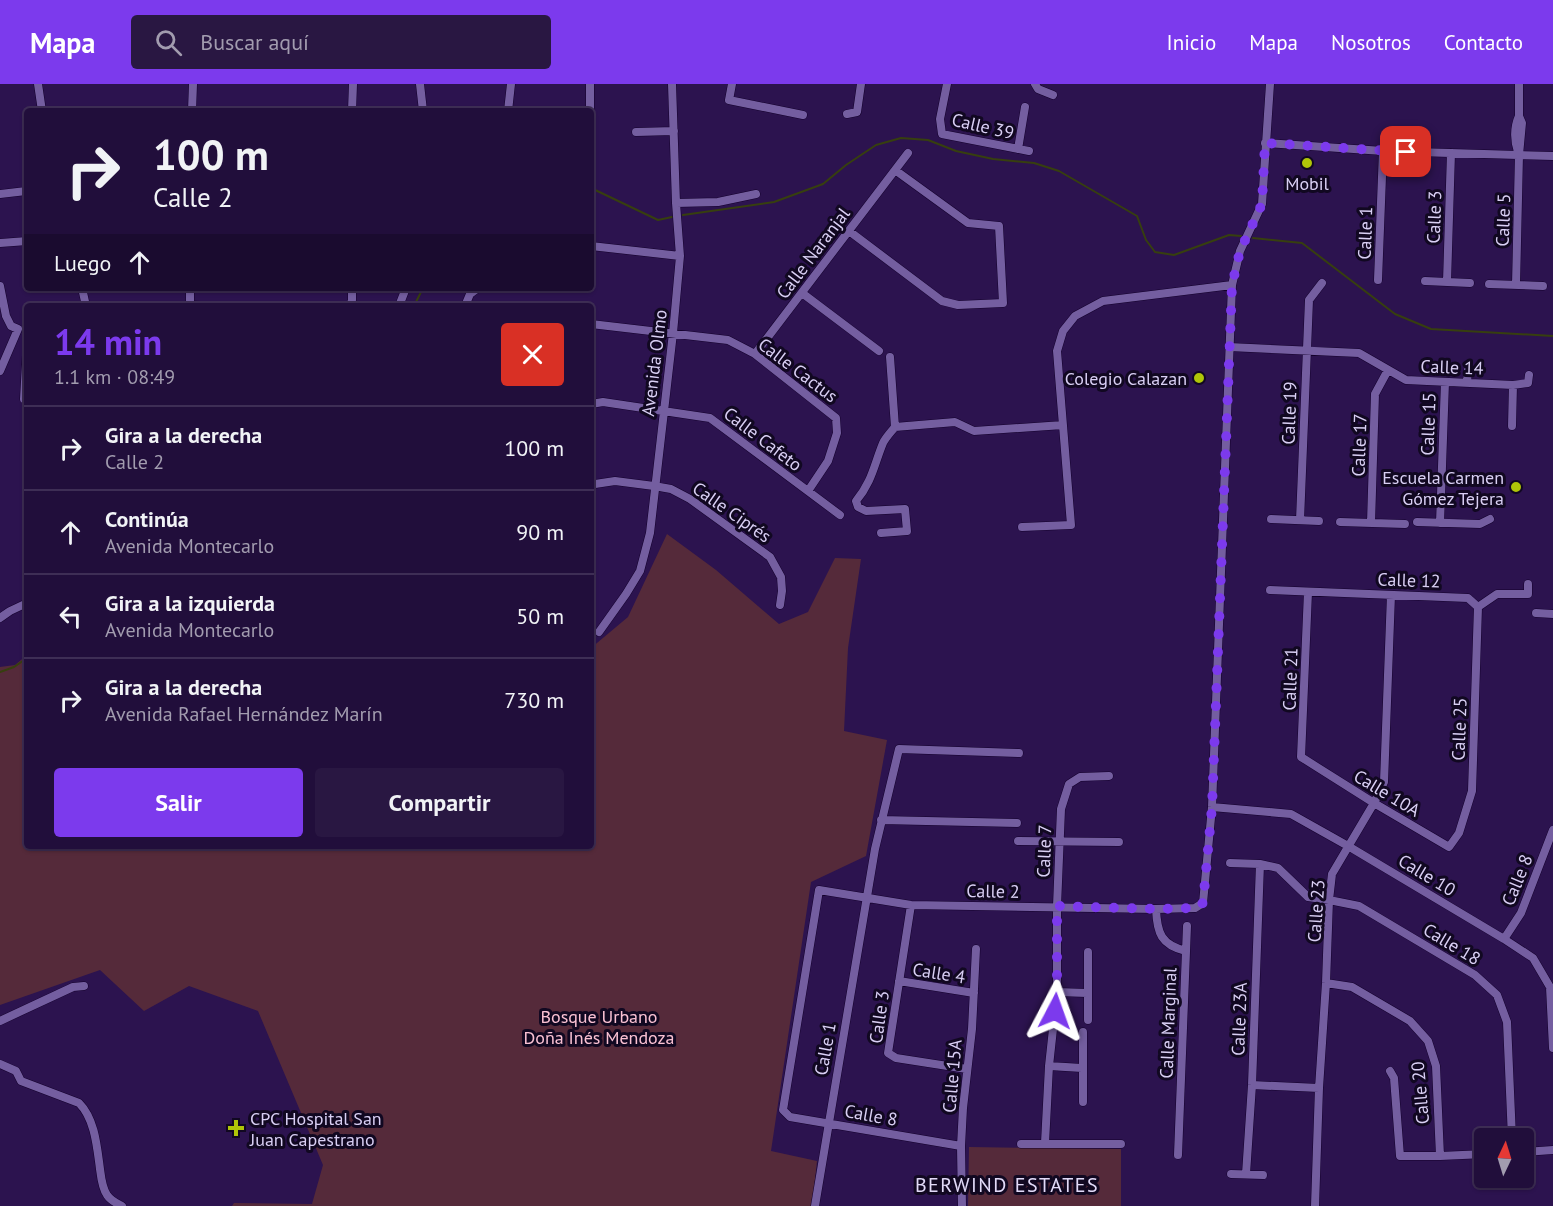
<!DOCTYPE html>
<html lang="es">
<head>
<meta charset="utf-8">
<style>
	:root { --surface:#210e3b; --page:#291742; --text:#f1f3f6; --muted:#a29caf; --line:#3e2e55; --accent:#7c3aed }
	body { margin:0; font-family:"PT Sans",sans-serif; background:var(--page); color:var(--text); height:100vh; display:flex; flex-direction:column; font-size:22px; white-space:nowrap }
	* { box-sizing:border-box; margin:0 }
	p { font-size:20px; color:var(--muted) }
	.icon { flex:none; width:33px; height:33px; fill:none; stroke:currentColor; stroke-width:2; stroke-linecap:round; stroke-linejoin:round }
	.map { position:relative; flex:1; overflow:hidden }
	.side { position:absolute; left:24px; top:219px; width:570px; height:546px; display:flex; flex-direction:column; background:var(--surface); border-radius:6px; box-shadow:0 2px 4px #0004,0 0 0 2px var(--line) }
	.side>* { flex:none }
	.top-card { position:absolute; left:24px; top:24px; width:570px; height:183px; border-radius:6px; box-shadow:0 2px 4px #0004,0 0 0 2px var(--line); background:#210e3b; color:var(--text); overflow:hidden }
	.needle { width:39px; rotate:4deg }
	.fabs { position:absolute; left:1474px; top:1044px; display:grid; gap:12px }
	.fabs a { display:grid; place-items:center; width:60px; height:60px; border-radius:6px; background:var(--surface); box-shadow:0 2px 4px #0004,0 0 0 2px var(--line); font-size:30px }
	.pin { position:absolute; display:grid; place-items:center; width:51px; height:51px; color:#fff; margin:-26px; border-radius:12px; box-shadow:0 3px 9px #0006 }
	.me { position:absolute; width:66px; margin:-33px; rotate:4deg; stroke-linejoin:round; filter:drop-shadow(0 0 4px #0008) }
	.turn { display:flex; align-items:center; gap:21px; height:126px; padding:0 30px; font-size:27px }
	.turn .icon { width:78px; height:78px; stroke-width:2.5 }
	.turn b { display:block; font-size:42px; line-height:51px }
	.then { display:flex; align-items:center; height:57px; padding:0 30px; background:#0003; gap:12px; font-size:22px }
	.round { display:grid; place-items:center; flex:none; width:63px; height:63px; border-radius:6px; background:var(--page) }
	.summary { display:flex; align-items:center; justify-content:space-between; height:102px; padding:0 30px }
	h1 { font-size:36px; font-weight:700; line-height:45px; color:var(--accent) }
	.primary-button { display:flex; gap:12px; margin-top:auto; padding:12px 30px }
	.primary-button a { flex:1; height:69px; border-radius:6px; background:var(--accent); color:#fff; font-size:24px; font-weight:700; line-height:69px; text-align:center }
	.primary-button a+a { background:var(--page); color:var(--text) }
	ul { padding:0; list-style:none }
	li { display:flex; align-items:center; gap:18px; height:84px; padding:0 30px; border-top:2px solid var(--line) }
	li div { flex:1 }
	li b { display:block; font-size:22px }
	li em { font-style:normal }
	header { display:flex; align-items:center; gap:36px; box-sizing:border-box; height:84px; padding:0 30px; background:var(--accent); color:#fff }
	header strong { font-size:28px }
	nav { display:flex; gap:33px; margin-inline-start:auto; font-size:21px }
	.search { width:420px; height:54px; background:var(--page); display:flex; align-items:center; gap:15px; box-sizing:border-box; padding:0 21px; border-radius:6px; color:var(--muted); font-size:22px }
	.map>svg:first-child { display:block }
</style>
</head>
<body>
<header>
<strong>Mapa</strong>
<div class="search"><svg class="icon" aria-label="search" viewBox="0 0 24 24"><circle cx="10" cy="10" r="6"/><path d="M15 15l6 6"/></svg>Buscar aquí</div>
<nav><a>Inicio</a><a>Mapa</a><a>Nosotros</a><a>Contacto</a></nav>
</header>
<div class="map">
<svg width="1553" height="1122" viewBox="0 0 1553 1122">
	<rect width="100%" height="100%" fill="#2c134f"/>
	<path fill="#552a3a" d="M667,450L716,486L779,540L808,528L835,474L861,475L848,564L844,647L887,656L866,772L811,798L771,1067L817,1077L812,1122H232L234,1119L312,1120L323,1081L258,927L189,902L144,927L100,886L0,921V583L15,581L27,571V762H591V564L628,533Z
		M969,1063L1121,1065V1122H968Z"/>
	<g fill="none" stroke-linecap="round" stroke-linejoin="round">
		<path stroke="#373f0f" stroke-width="2" d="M591,104L658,136L672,133
			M683,131L774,118L823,100L846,81L876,61L901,54L928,56L956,67L993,75L1034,79L1059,87L1137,132L1146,156L1155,168L1174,171L1229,151L1241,152
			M1253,154L1302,159L1395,230L1431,245L1553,252
			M414,222L423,204
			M0,588L14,583L27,574"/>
		<g stroke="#14012c" stroke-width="9">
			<path id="minor" d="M38,0L42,27
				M420,0L423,27
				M590,0V27
				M732,0L729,16L803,31
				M947,0L940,35L942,50L1029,67
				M1035,0L1038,5L1053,11
				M192,27L193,0
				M352,27L353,0
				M508,27L511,0
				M847,30L857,28L861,0
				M636,48L674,47
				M1265,59L1383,67L1553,72
				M1018,65L1025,23
				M1518,68C1514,57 1514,43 1519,32
				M0,110L26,107
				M676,119L718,118L756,110
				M849,147L942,217L958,221L1003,219L999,142L968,139L895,86
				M0,159L27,157
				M591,162L680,172
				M1378,196L1383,67
				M1425,197L1470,199
				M1447,198L1451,69
				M1489,200L1543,202
				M1516,201L1519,71L1522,39L1519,32V0
				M0,202L6,232L11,242L18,245
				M82,204L86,222
				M802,209L879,267
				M190,221L211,222
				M190,221V204
				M350,222L352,216V204
				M399,222L406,204
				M465,222L470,210L478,204
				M591,240L728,256L755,270L836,334L837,349L828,377L808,407
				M1229,263L1359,269L1406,296L1513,301L1528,299L1529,291
				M755,270L908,69
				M890,273L895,343
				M0,287L18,245
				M1467,299L1468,286
				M24,315L27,263
				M591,320L603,318L710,334L840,431
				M1512,342L1513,301
				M591,402L595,400L615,397L654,402L671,405L690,415L770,473L781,493L782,507L780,521
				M1271,435L1319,437
				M1300,436L1309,216L1322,199
				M1340,438L1405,440
				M1417,438L1480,440L1490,435
				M1371,439L1375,310L1388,286
				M1440,439L1445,298
				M1022,443L1071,441L1057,267L1063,247L1075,232L1103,217L1232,201
				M881,449L907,447L905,425L866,427L858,423L856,417C872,398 874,381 883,359C886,353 891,348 895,343L955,338L974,347L1063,341
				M1270,506L1468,514L1478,523
				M1308,508L1301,673L1374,719L1449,763L1459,749L1472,707L1478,523
				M1478,523L1497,510H1528V500
				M1536,529L1553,530
				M0,534L10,527L27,519
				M599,548L626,510L640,487L650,449L673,249L680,172L676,119L672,0
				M1212,723L1291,730L1348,762L1504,855L1533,874L1550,903L1553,964
				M881,736L1017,739
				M1018,757L1119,758
				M1230,779L1260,780L1278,784L1308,813L1329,816L1359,822L1475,891L1497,911L1507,938L1512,1054
				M911,821L888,969L896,974L967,985
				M1156,825C1157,849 1161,861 1186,867
				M1504,855L1521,829L1553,746
				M899,897L974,909
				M1326,899L1352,903L1410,937L1428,957L1436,982L1440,1072
				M1057,908L1087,909
				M1088,936V868
				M0,937L73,903L84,902
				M0,980L16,987L21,997L79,1019C95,1035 97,1063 100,1085C101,1093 102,1104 107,1111C111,1117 116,1119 122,1122
				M1049,982L1082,984
				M1390,987L1394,994L1400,1072H1440L1485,1070
				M1252,1001L1319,1004
				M1083,1018V948
				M1045,1059L1049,982L1057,908V822L1061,725L1069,700L1080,693L1109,692
				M1021,1060H1121
				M961,1062L790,1033L783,1026L819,806L911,821L1156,825L1195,824L1203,819L1212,723L1232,201L1240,167L1262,120L1270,0
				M1524,1068L1553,1066
				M1178,1071L1187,842
				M1231,1090L1263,1091
				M1246,1090L1252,1001L1260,780
				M815,1122L875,765L899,665L1019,669
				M962,1122L961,1062L963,1024L972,945L976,865
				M1315,1122L1319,1004L1326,899L1329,816L1332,790L1374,719L1384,698L1391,511"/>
		</g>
		<use href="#minor" stroke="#745ea0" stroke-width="8"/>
	</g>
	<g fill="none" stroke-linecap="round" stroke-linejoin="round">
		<path stroke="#7c3aed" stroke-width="10" stroke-dasharray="0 18" d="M1055,927L1057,909V822L1156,825L1195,824L1203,819L1212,723L1232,201L1240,167L1262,120L1265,59L1406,68"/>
	</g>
	<g fill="#afc508" stroke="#110821" stroke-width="2">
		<circle cx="1307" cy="79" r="6"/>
		<circle cx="1199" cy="294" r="6"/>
		<circle cx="1516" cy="403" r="6"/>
		<path d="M233 1035h6v6h6v6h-6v6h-6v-6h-6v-6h6z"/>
	</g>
	<g text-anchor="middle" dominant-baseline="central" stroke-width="6" stroke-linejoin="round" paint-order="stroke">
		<g font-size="18" fill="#d9cff4" stroke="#110821">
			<text transform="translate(983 42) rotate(13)">Calle 39</text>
			<text transform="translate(1434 133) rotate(-88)">Calle 3</text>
			<text transform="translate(1503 136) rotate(-88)">Calle 5</text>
			<text transform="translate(1365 149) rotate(-88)">Calle 1</text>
			<text transform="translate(813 169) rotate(-53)">Calle Naranjal</text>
			<text transform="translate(654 279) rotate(-83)">Avenida Olmo</text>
			<text transform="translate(1452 283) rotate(2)">Calle 14</text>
			<text transform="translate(798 286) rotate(37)">Calle Cactus</text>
			<text transform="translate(1289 329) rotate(-88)">Calle 19</text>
			<text transform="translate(1428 340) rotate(-88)">Calle 15</text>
			<text transform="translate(763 355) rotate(37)">Calle Cafeto</text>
			<text transform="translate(1359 361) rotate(-88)">Calle 17</text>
			<text transform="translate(732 428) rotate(35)">Calle Ciprés</text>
			<text transform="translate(1409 496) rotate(2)">Calle 12</text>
			<text transform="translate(1290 595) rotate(-88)">Calle 21</text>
			<text transform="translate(1459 645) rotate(-88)">Calle 25</text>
			<text transform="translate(1387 709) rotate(31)">Calle 10A</text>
			<text transform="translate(1044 767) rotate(-88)">Calle 7</text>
			<text transform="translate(1427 791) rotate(31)">Calle 10</text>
			<text transform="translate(1517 796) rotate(-68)">Calle 8</text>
			<text transform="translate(993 807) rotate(1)">Calle 2</text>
			<text transform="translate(1316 827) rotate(-86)">Calle 23</text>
			<text transform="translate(1452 860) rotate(31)">Calle 18</text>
			<text transform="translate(939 889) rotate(9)">Calle 4</text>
			<text transform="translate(879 933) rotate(-82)">Calle 3</text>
			<text transform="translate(1239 935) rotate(-88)">Calle 23A</text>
			<text transform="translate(1168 939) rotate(-88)">Calle Marginal</text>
			<text transform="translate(825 965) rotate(-80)">Calle 1</text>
			<text transform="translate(952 992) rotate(-85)">Calle 15A</text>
			<text transform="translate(1420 1009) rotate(-95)">Calle 20</text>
			<text transform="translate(871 1031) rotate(10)">Calle 8</text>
		</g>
		<g font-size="18" fill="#d9cff4" stroke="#110821" text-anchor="end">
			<text x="1307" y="99" text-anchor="middle">Mobil</text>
			<text x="1187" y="294">Colegio Calazan</text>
			<text x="1504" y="393">Escuela Carmen<tspan x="1504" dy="21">Gómez Tejera</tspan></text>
			<text x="250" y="1034" text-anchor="start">CPC Hospital San<tspan x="250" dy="21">Juan Capestrano</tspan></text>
		</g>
		<g font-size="18" fill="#fac1d3" stroke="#110821">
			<text x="599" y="932">Bosque Urbano<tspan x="599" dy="21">Doña Inés Mendoza</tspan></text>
		</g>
		<g font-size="20" letter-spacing="1.5" fill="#e2daf8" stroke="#110821">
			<text x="1007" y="1101">BERWIND ESTATES</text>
		</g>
	</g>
</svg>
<div class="fabs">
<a><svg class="needle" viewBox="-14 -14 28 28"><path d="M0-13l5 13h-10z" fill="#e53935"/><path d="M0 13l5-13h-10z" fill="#a29caf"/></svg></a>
</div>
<div class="pin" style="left:1406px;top:68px;background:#d93025"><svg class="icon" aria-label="arrive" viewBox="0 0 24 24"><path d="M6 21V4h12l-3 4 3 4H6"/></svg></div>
<svg class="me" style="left:1055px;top:927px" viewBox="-20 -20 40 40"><path d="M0-17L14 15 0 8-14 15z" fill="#7c3aed" stroke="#fff" stroke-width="4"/></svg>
<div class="top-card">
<div class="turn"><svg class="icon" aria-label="right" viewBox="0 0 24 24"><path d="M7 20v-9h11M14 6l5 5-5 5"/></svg><div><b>100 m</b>Calle 2</div></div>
<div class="then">Luego<svg class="icon" aria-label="ahead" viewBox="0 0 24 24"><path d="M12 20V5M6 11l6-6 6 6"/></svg></div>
</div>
<section class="side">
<div class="summary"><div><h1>14 min</h1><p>1.1 km · 08:49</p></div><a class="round" style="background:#d93025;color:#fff"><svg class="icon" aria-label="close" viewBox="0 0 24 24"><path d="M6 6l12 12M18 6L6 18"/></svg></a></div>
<ul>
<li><svg class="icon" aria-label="right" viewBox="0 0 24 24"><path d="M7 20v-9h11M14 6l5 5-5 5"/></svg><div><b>Gira a la derecha</b><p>Calle 2</p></div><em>100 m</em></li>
<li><svg class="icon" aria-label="ahead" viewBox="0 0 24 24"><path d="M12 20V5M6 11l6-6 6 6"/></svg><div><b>Continúa</b><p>Avenida Montecarlo</p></div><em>90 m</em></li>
<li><svg class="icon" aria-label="left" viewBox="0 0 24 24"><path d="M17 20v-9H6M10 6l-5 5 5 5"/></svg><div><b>Gira a la izquierda</b><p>Avenida Montecarlo</p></div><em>50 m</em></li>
<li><svg class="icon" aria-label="right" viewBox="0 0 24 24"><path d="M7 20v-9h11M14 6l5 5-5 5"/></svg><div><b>Gira a la derecha</b><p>Avenida Rafael Hernández Marín</p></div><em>730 m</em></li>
</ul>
<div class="primary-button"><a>Salir</a><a>Compartir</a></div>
</section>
</div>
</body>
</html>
